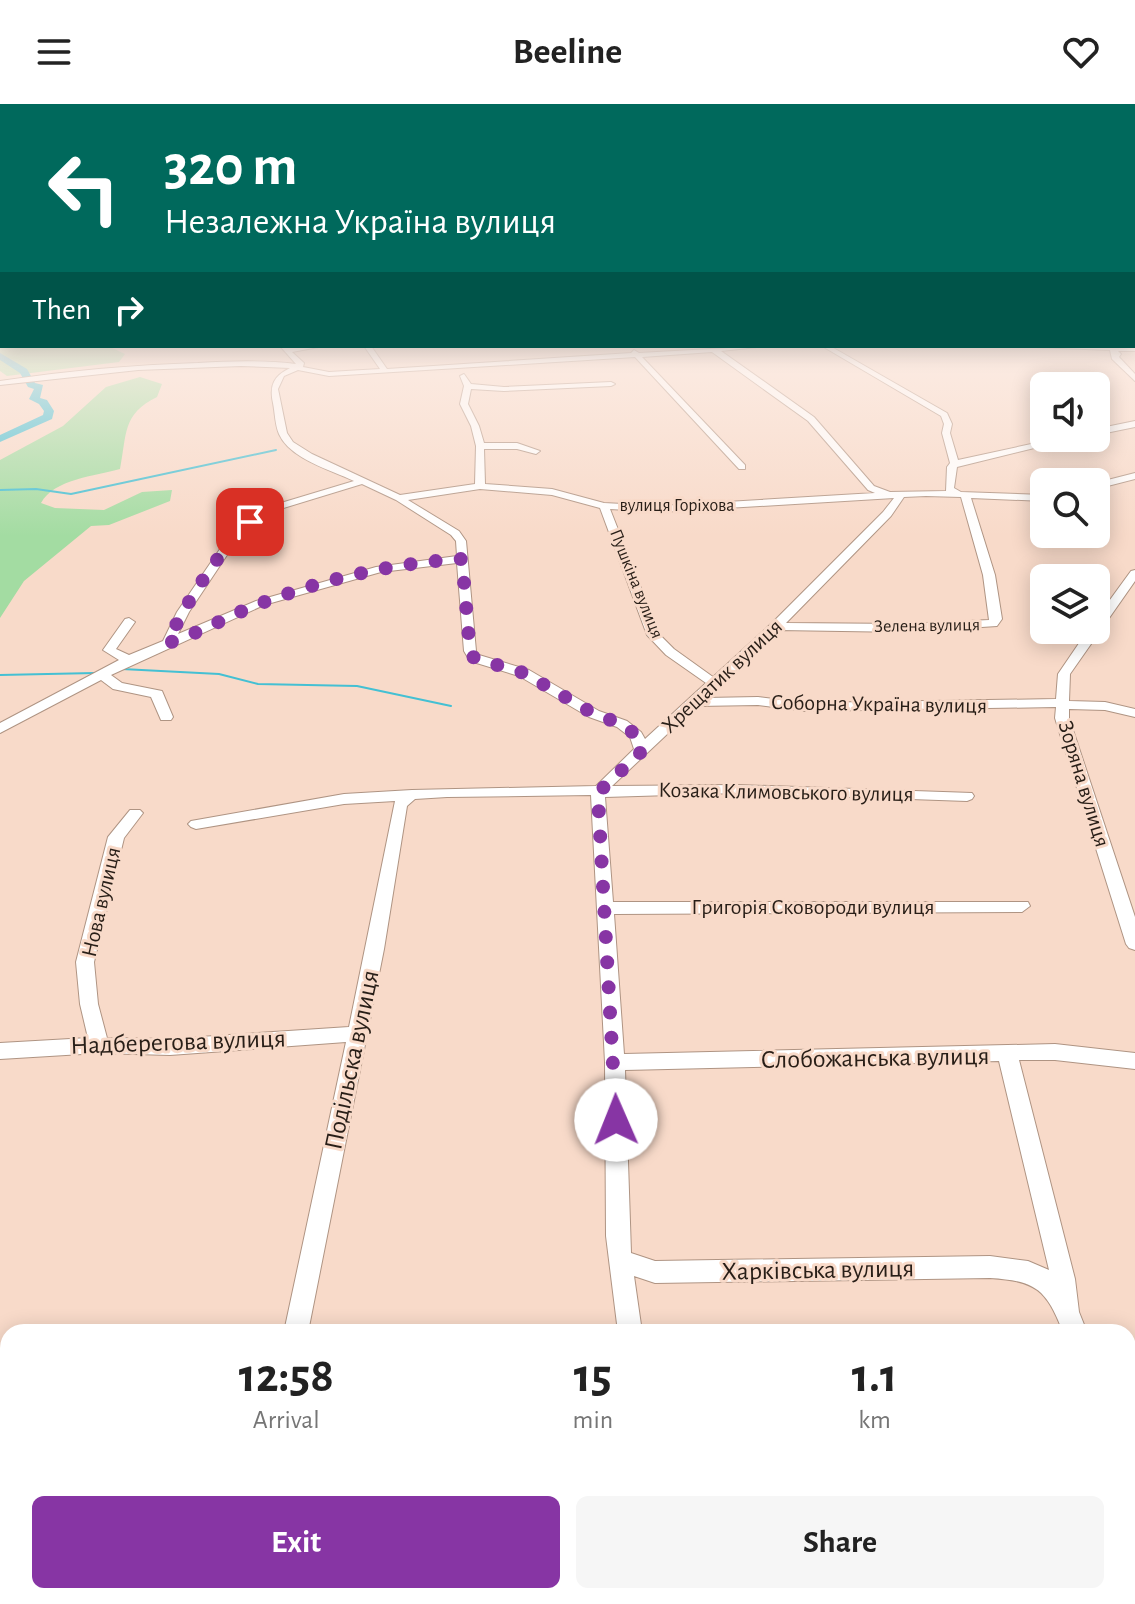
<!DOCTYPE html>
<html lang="en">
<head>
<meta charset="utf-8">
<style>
	:root { --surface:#fff; --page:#f6f6f6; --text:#222; --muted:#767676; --accent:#8735a4 }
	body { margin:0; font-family:"Alegreya Sans",sans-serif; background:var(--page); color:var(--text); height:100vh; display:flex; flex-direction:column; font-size:30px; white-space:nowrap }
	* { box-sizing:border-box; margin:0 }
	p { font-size:26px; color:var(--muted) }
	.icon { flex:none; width:44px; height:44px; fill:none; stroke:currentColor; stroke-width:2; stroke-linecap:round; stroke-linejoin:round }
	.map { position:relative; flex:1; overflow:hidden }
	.panel { position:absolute; left:0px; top:1220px; width:1136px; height:280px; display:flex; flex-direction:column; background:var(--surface); border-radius:24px 24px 0 0; box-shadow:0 4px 20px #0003 }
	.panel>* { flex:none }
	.banner { position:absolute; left:0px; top:0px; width:1136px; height:244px; box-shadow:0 4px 20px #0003; background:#00695c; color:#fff; overflow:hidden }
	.buttons { position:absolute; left:1030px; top:268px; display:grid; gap:16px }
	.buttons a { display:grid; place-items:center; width:80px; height:80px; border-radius:12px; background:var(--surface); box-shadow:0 4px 20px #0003; font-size:40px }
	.pin { position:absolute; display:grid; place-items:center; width:68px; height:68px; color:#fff; margin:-34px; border-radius:16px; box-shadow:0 4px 12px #0006 }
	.me { position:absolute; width:88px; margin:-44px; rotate:359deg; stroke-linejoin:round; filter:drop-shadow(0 0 6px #0008) }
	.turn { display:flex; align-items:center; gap:28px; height:168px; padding:0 32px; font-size:36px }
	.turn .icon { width:104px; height:104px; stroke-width:2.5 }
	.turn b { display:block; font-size:56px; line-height:68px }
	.then { display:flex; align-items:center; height:76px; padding:0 32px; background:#0003; gap:16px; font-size:30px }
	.eta { display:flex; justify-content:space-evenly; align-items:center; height:136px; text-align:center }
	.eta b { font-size:48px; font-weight:700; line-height:56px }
	.button { display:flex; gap:16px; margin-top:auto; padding:16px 32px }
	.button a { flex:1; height:92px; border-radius:12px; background:var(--accent); color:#fff; font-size:32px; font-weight:700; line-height:92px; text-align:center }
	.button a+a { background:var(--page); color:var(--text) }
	header { display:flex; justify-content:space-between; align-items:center; height:104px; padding:0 32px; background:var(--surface); font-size:36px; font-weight:700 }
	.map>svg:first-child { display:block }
</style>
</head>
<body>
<header><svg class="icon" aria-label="menu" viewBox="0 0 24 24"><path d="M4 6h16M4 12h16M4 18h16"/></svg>Beeline<svg class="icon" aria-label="heart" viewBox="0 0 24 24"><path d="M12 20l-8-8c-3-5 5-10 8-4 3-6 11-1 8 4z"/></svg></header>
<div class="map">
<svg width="1135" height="1500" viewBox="0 0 1135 1500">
	<rect width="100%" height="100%" fill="#f8dac9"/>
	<path fill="#a3dca2" d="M0,222L2,242H108L125,250L119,258L7,272L0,267Z
		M140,273L162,280L157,293C122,310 127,330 120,365C95,372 54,375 41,399L55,404L104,406L142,388L172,386L170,397L109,421L91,422L24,477L0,514V356L63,322L106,283Z"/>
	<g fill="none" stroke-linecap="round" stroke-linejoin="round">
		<path stroke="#44c0d3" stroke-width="2" d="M0,386L36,385L71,390L276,346
			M122,565L219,570L258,580L357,582L451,602
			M0,571L95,569"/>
		<path fill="#44c0d3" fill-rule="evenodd" d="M0,249L27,265L35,279L43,281L40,294L47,296L54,307L52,315L0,338V331L43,311L44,307L39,300L29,295L34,285L28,283L20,269L0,256Z"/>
		<g stroke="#af9483" stroke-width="2">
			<path id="minor" d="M280,242H324L292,248L304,259L303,263L329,268L380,265L364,242H371L387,265L631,249L634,246L639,249L766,242L721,247L814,313L874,382L890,388L946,387L947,363L950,359L942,329L944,320L941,312L822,242H830L947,309L952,320L950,329L958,356L1059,334H1075L957,363L954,384L961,388L1044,391V397L971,394L995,471L1002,515L997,522L905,528L779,526L706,594L758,593L805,599L1056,595L1058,570L1088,526H1096V515L1131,467L1135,466V477L1070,570L1069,597L1105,598L1135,605V613L1105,606L1069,605V614L1135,813V846L1129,844L1126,840L1055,614L1056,603L805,607L758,601L697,602L612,682L737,681L972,689L974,692L972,695L967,697L737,689L605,693L613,798H1028L1030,802L1022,808L614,810L624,950L1055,940L1135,949V965L1055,956H1019L1075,1175L1079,1208L1087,1228H1063C1046,1185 1036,1177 990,1174L655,1179L634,1172L642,1228H618L606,1132L605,958L591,691L447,693L415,695L407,702L384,845L308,1228H284L346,938L170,951L99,949L0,955V939L88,934L80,900L76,858L108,733L130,706H140L143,709L124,734L94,858L98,900L107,934L170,935L349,923L395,697L344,700L196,725L191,723L188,720L191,717L344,690L412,686L596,682L634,645L630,633L617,623L589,613L519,572L470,557L464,547L457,459L381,468L264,501L111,571L122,579L162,587L173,613L171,616H161L151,593L113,585L101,576L0,629V619L119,556L103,546L125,515L129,514L135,518L116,545L129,551L163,537L177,508L233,426L271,402L354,377C331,366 290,355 279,330C275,321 275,309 273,299C269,281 274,272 290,264L241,262L138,266L0,281V277C66,267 131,261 198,259C230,257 264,256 296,260ZM712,248L808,317L868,386L875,389L660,402L604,399L552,385L485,380L484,345H517L536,350L540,347L517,339H484L479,322L468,300L471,285L504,287L611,282L615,280L611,278L504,283L471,280L464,270L460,272L464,282L460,300L471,322L476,342L475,380L400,391L312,350L293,338L287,329L278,285L284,272L298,266L329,272L635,253L739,365H745V361L642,253ZM362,380L396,396L451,431L456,437L457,452L376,463L256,497L178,530L189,508L241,430L277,406ZM480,385L552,391L600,404L647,531L666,551L706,579L645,635L641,628L627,617L599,607L529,566L479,551L476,547L466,437L459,427L408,396ZM926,392L961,393L983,471L989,516L905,520L786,519L891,412L904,393ZM894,394L883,408L772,519L713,573L674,545L659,530L610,405L660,408ZM999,957L1049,1166L1028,1157L990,1152L655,1157L631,1149L625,966Z
				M1012,242L1135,243V247H1118L1121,250L1119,253L1135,270V277L1112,255L1110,246Z
				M1135,317V323L1096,331V325Z
				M1135,369V375L1096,385V379Z
				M1128,1348L1135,1350V1393L1128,1390Z
				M276,1492H306L303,1500H273Z"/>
		</g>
		<use href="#minor" fill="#fff" fill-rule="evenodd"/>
	</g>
	<linearGradient id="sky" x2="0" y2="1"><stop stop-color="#66b9e0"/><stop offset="0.51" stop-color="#fceee7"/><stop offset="1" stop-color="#fceee7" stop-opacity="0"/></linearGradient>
	<rect width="1135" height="432" fill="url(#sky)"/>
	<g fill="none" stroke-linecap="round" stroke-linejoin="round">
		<path stroke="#8735a4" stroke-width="14" stroke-dasharray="0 25.2" d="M250,418C226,437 178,510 168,539C200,529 228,512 259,500C324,475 393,459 462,455L470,547L474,554L524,569L594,610L622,620L636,631L642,647L602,685L598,693L616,1016"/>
	</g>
	<g text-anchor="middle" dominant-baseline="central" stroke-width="6" stroke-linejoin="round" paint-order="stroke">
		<g font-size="18" fill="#281e17" stroke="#f8dac9">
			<text x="677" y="402">вулиця Горіхова</text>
			<text transform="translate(636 480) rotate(68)">Пушкіна вулиця</text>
			<text transform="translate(927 522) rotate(-1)">Зелена вулиця</text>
		</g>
		<g font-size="22" fill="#281e17" stroke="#f8dac9">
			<text transform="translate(722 572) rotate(-43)">Хрещатик вулиця</text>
			<text transform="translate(879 600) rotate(1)">Соборна Україна вулиця</text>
			<text transform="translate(1084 680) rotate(73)">Зоряна вулиця</text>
			<text transform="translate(786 688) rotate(1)">Козака Климовського вулиця</text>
			<text transform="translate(101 798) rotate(-77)">Нова вулиця</text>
			<text x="813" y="803">Григорія Сковороди вулиця</text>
		</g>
		<g font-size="26" fill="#281e17" stroke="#f8dac9">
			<text transform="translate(178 938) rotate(-2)">Надберегова вулиця</text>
			<text transform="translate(875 954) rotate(-1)">Слобожанська вулиця</text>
			<text transform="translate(352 956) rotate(-78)">Подільска вулиця</text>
			<text transform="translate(818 1166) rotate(-1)">Харківська вулиця</text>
		</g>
	</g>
</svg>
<div class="buttons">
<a><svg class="icon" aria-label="sound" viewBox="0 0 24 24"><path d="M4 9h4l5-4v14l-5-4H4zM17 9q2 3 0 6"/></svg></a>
<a><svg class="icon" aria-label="search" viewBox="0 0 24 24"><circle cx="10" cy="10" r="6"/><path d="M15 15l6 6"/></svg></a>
<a><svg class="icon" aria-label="layers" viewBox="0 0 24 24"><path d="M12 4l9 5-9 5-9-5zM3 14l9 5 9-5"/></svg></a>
</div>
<div class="pin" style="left:250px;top:418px;background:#d93025"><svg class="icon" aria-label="arrive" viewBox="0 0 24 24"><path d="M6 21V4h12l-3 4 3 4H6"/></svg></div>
<svg class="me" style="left:616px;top:1016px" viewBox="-20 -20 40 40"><circle r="19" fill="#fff"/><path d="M0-13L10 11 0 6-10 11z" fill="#8735a4"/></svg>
<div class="banner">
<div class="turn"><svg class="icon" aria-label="left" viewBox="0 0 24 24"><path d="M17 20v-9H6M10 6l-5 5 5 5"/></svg><div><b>320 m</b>Незалежна Україна вулиця</div></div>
<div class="then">Then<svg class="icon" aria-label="right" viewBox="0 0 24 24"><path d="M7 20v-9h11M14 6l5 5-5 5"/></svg></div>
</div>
<section class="panel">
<div class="eta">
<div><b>12:58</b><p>Arrival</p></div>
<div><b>15</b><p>min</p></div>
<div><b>1.1</b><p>km</p></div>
</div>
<div class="button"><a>Exit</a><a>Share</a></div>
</section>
</div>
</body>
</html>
